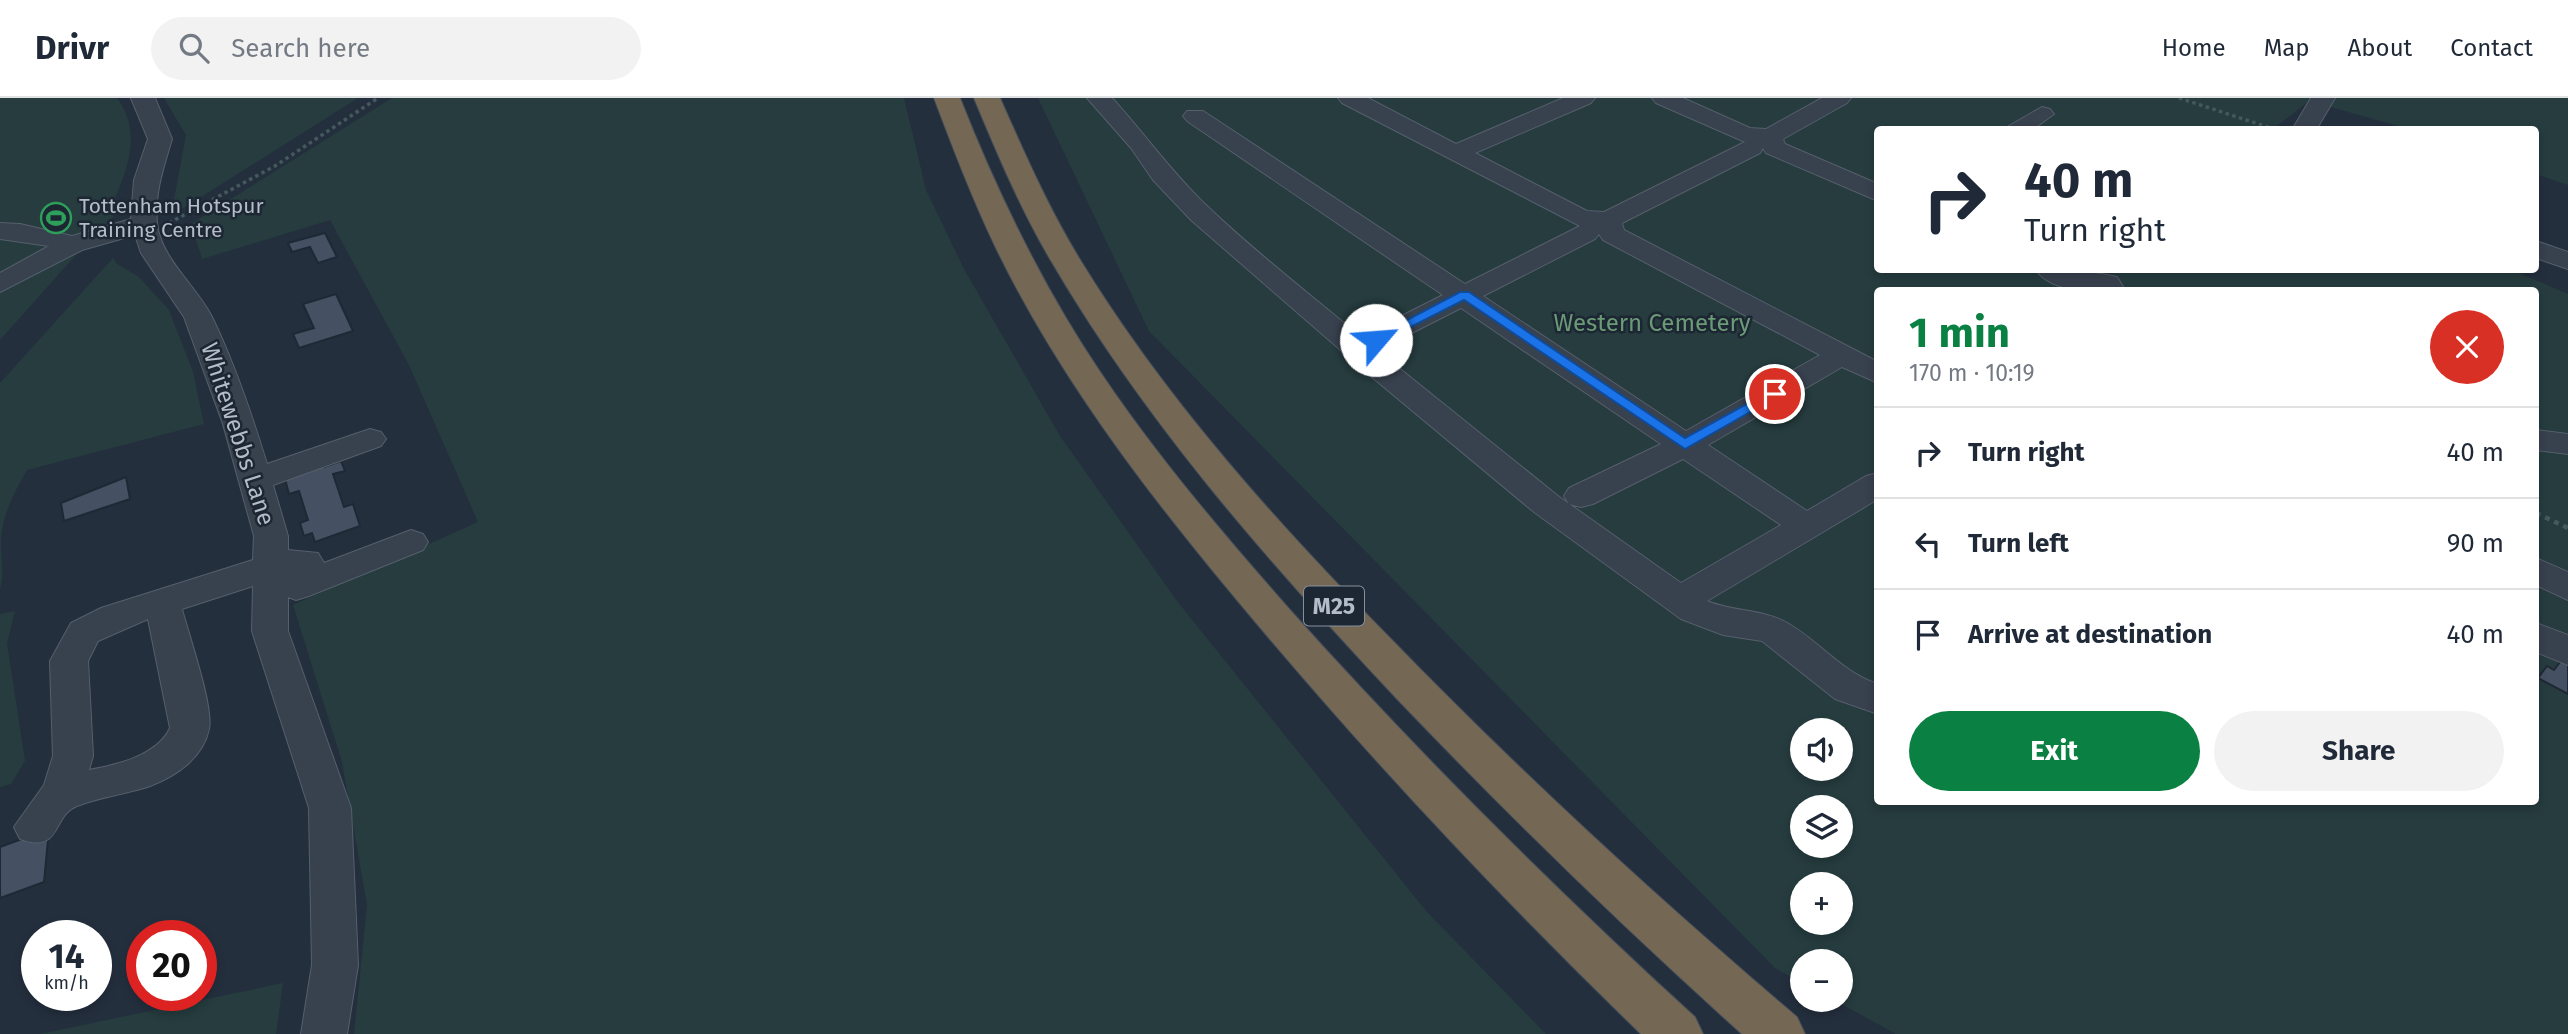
<!DOCTYPE html>
<html lang="en">
<head>
<meta charset="utf-8">
<style>
	:root { --surface:#fff; --page:#f2f2f3; --text:#1f2937; --muted:#747a83; --line:#e0e1e3; --accent:#0b8043 }
	body { margin:0; font-family:"Fira Sans",sans-serif; background:var(--page); color:var(--text); height:100vh; display:flex; flex-direction:column; font-size:26px; white-space:nowrap }
	* { box-sizing:border-box; margin:0 }
	p { font-size:23px; color:var(--muted) }
	.icon { flex:none; width:38px; height:38px; fill:none; stroke:currentColor; stroke-width:2; stroke-linecap:round; stroke-linejoin:round }
	.map { position:relative; flex:1; overflow:hidden }
	.drawer { position:absolute; left:1874px; top:189px; width:665px; height:518px; display:flex; flex-direction:column; background:var(--surface); border-radius:7px; box-shadow:0 4px 10px #0003 }
	.drawer>* { flex:none }
	.guide { position:absolute; left:1874px; top:28px; width:665px; height:147px; border-radius:7px; box-shadow:0 4px 10px #0003; background:#fff; color:var(--text); overflow:hidden }
	.tools { position:absolute; left:1790px; top:620px; display:grid; gap:14px }
	.tools a { display:grid; place-items:center; width:63px; height:63px; border-radius:50%; background:var(--surface); box-shadow:0 4px 10px #0003; font-size:35px }
	.speed { position:absolute; left:21px; top:822px; display:flex; gap:14px; font-size:35px; font-weight:700; text-align:center }
	.speed>* { display:grid; place-content:center; width:91px; height:91px; border-radius:50%; background:var(--surface); box-shadow:0 4px 10px #0003; line-height:1 }
	.speed small { font-size:18px; font-weight:400 }
	.speed .limit { border:10px solid #d22; background:#fff; color:#111 }
	.pin { position:absolute; display:grid; place-items:center; width:60px; height:60px; color:#fff; margin:-30px; border:4px solid #fff; border-radius:50%; box-shadow:0 2px 7px #0007 }
	.me { position:absolute; width:77px; margin:-38px; rotate:63deg; stroke-linejoin:round; filter:drop-shadow(0 0 5px #0008) }
	.turn { display:flex; align-items:center; gap:24px; height:147px; padding:0 35px; font-size:32px }
	.turn .icon { width:91px; height:91px; stroke-width:2.5 }
	.turn b { display:block; font-size:49px; line-height:60px }
	.round { display:grid; place-items:center; flex:none; width:74px; height:74px; border-radius:37px; background:var(--page) }
	.overview { display:flex; align-items:center; justify-content:space-between; height:119px; padding:0 35px }
	h1 { font-size:42px; font-weight:700; line-height:52px; color:var(--accent) }
	.button { display:flex; gap:14px; margin-top:auto; padding:14px 35px }
	.button a { flex:1; height:80px; border-radius:42px; background:var(--accent); color:#fff; font-size:28px; font-weight:700; line-height:80px; text-align:center }
	.button a+a { background:var(--page); color:var(--text) }
	ul { padding:0; list-style:none }
	li { display:flex; align-items:center; gap:21px; height:91px; padding:0 35px; border-top:2px solid var(--line) }
	li div { flex:1 }
	li b { display:block; font-size:26px }
	li em { font-style:normal }
	header { display:flex; align-items:center; gap:42px; box-sizing:border-box; height:98px; padding:0 35px; background:var(--surface); border-bottom:2px solid var(--line) }
	header strong { font-size:33px }
	nav { display:flex; gap:38px; margin-inline-start:auto; font-size:24px }
	.search { width:490px; height:63px; background:var(--page); display:flex; align-items:center; gap:18px; box-sizing:border-box; padding:0 24px; border-radius:38px; color:var(--muted); font-size:26px }
	.map>svg:first-child { display:block }
</style>
</head>
<body>
<header>
<strong>Drivr</strong>
<div class="search"><svg class="icon" aria-label="search" viewBox="0 0 24 24"><circle cx="10" cy="10" r="6"/><path d="M15 15l6 6"/></svg>Search here</div>
<nav><a>Home</a><a>Map</a><a>About</a><a>Contact</a></nav>
</header>
<div class="map">
<svg width="2568" height="936" viewBox="0 0 2568 936">
	<rect width="100%" height="100%" fill="#242f3e"/>
	<path fill="#263c3f" fill-rule="evenodd" d="M0,0H117C141,32 129,68 115,100L125,109L99,131L0,242Z
		M164,0H358L171,118L186,37Z
		M392,0H904L926,92L964,171L1060,338L1177,503L1427,814L1546,936H354L367,807L342,664L293,507L478,424L409,267L330,122L202,161L191,126Z
		M1038,0H2568V87L2536,76V32L2409,31L2309,3L2273,31L1878,32V172H2512L2568,196V936H1896L1832,901H1841V863H1802V885L1775,870L1149,233ZM1878,192H2536V704H1878ZM1802,632H1841V670H1802ZM1802,709H1841V747H1802ZM1802,786H1841V824H1802Z
		M113,160L116,165L139,179L169,212L193,274L204,326L27,372C16,391 2,418 1,441C0,459 5,473 0,491V285Z
		M15,513L7,545L25,663L11,686L0,689V516Z
		M283,885L276,936H40Z"/>
	<path fill="#455162" stroke="#1f2835" stroke-width="2" d="M325,135L337,159L318,165L310,149L292,154L288,145Z
		M336,196L353,233L299,250L293,236L314,230L303,206Z
		M321,361L324,369L341,363L345,373L333,376L344,409L353,406L360,428L315,444L312,435L304,438L300,425L308,422L299,393L289,396L285,381Z
		M126,379L130,401L64,423L61,405Z
		M2563,560L2568,563V596L2538,580L2547,568L2554,572Z
		M49,731L44,784L0,800V749Z"/>
	<g fill="none" stroke-linecap="round" stroke-linejoin="round">
		<g stroke="#565f6c" stroke-width="2">
			<path id="minor" d="M131,0H155L172,41C164,68 154,96 157,125C161,162 198,189 213,221C235,267 252,317 267,366L370,331L381,334L386,341L381,348L273,387L288,438V452L318,455L324,465L411,432L423,436L428,444L423,452L309,498L296,502L288,499V533L351,710L358,867L347,936H301L312,867L309,710L252,533L253,488L182,511C188,535 214,609 209,631C203,660 176,678 150,688C126,696 100,699 77,708C51,718 63,756 20,741L14,729L44,687L53,658L50,563L71,525L101,510L253,462L254,438L223,326L184,219L141,155L135,137L82,152L0,194V175L49,148L0,141V125L20,126L72,138L131,121L134,82L148,41ZM148,521L170,630C157,658 116,667 89,672L93,658L88,563L98,543Z
				M1087,0H1112C1145,36 1172,75 1207,108C1256,155 1311,197 1362,240L1366,236L1443,197L1187,23L1183,18L1187,13H1203L1465,186L1580,128L1342,5L1338,0H1368L1456,46L1563,0H1595L1591,5L1475,55L1587,113L1604,114L1745,44L1656,5L1652,0H1683L1750,30L1766,31L1822,0H1851L1847,5L1783,41L1785,46L1878,86V103L1766,55L1763,50L1760,55L1622,125L1624,132L1878,264V285L1842,269L1708,347L1807,413L1866,378L1878,375V401L1707,503C1733,514 1765,511 1789,526C1820,544 1843,575 1878,586V616L1835,601L1762,543L1723,537L1681,521L1534,414L1367,275L1191,122L1153,82L1131,50ZM1599,136L1603,142L1820,257L1686,333L1483,198L1595,141ZM1461,210L1661,346L1569,390L1564,398L1569,406L1581,409L1593,406L1683,361L1781,427L1681,485L1558,398L1374,250L1386,248Z
				M2311,0H2335L2316,32H2292Z
				M2042,9L2050,11L2054,16L2032,32H2002Z
				M2536,143L2568,154V171L2536,160Z
				M2036,172C2058,170 2095,174 2117,179L2125,192C2099,194 2052,196 2036,172Z
				M2536,332L2568,336V356L2536,352Z
				M2536,460L2568,474V502L2536,487Z
				M2536,525L2568,537V567L2536,554Z"/>
		</g>
		<g stroke="#434c59" stroke-width="2">
			<path id="highway" d="M934,0H960C990,76 1024,149 1066,220C1129,326 1210,421 1291,513C1419,656 1554,790 1695,919L1703,936H1641C1509,808 1382,674 1263,533C1163,415 1063,289 995,148C972,100 953,50 934,0Z
				M974,0H1000C1024,54 1048,109 1079,160C1165,301 1276,424 1391,541C1520,674 1656,799 1797,919L1805,936H1742C1623,829 1509,718 1399,603C1270,466 1145,324 1050,161C1020,110 997,55 974,0Z"/>
		</g>
		<path stroke="#44595c" stroke-width="3.5" stroke-dasharray="3.5 3.5" stroke-linecap="butt" d="M2179,0L2277,32
			M169,125L275,68L378,0"/>
		<path stroke="#44595c" stroke-width="4.5" stroke-dasharray="5 5" stroke-linecap="butt" d="M2536,415L2568,430"/>
		<use href="#minor" fill="#38414e" fill-rule="evenodd"/>
		<use href="#highway" fill="#746855" fill-rule="evenodd"/>
	</g>
	<path fill="#1a73e8" stroke="#114b97" stroke-width="2" d="M1460,194H1469L1685,340L1770,293L1782,296L1685,351L1464,202L1381,244L1369,242Z"/>
	<defs>
		<g id="stadium-ring" transform="scale(1.575)"><circle r="9.5" fill="#1d2633" stroke="#2e9e5b" stroke-width="1.5"/><path d="M0-5a6.5 5 0 1 0 0 10a6.5 5 0 1 0 0-10ZM-3.5-1.8h7v3.6h-7Z" fill="#2e9e5b"/></g>
	</defs>
	<g fill-rule="evenodd">
		<use href="#stadium-ring" x="56" y="120"/>
	</g>
	<g text-anchor="middle" dominant-baseline="central" stroke-width="5" stroke-linejoin="round" paint-order="stroke">
		<g font-size="21" fill="#b4bcc9" stroke="#1d2633" text-anchor="start">
			<text x="79" y="108">Tottenham Hotspur<tspan x="79" dy="24">Training Centre</tspan></text>
		</g>
		<rect fill="#1d2633" stroke="#878f9c" stroke-width="2" x="1304" y="488.5" width="60" height="39" rx="5"/>
		<g font-size="23" font-weight="bold" fill="#b4bcc9">
			<text x="1334" y="508">M25</text>
		</g>
		<g font-size="24" fill="#6b9a76" stroke="#1d2633">
			<text x="1652" y="225">Western Cemetery</text>
		</g>
		<g font-size="24" fill="#b4bcc9" stroke="#1d2633">
			<text transform="translate(238 336) rotate(72)">Whitewebbs Lane</text>
		</g>
	</g>
</svg>
<div class="tools">
<a><svg class="icon" aria-label="sound" viewBox="0 0 24 24"><path d="M4 9h4l5-4v14l-5-4H4zM17 9q2 3 0 6"/></svg></a>
<a><svg class="icon" aria-label="layers" viewBox="0 0 24 24"><path d="M12 4l9 5-9 5-9-5zM3 14l9 5 9-5"/></svg></a>
<a>+</a>
<a>−</a>
</div>
<div class="speed"><div>14<small>km/h</small></div><div class="limit">20</div></div>
<div class="pin" style="left:1775px;top:296px;background:#d93025"><svg class="icon" aria-label="arrive" viewBox="0 0 24 24"><path d="M6 21V4h12l-3 4 3 4H6"/></svg></div>
<svg class="me" style="left:1376px;top:242px" viewBox="-20 -20 40 40"><circle r="19" fill="#fff"/><path d="M0-13L10 11 0 6-10 11z" fill="#1a73e8"/></svg>
<div class="guide">
<div class="turn"><svg class="icon" aria-label="right" viewBox="0 0 24 24"><path d="M7 20v-9h11M14 6l5 5-5 5"/></svg><div><b>40 m</b>Turn right</div></div>
</div>
<section class="drawer">
<div class="overview"><div><h1>1 min</h1><p>170 m · 10:19</p></div><a class="round" style="background:#d93025;color:#fff"><svg class="icon" aria-label="close" viewBox="0 0 24 24"><path d="M6 6l12 12M18 6L6 18"/></svg></a></div>
<ul>
<li><svg class="icon" aria-label="right" viewBox="0 0 24 24"><path d="M7 20v-9h11M14 6l5 5-5 5"/></svg><div><b>Turn right</b></div><em>40 m</em></li>
<li><svg class="icon" aria-label="left" viewBox="0 0 24 24"><path d="M17 20v-9H6M10 6l-5 5 5 5"/></svg><div><b>Turn left</b></div><em>90 m</em></li>
<li><svg class="icon" aria-label="arrive" viewBox="0 0 24 24"><path d="M6 21V4h12l-3 4 3 4H6"/></svg><div><b>Arrive at destination</b></div><em>40 m</em></li>
</ul>
<div class="button"><a>Exit</a><a>Share</a></div>
</section>
</div>
</body>
</html>
